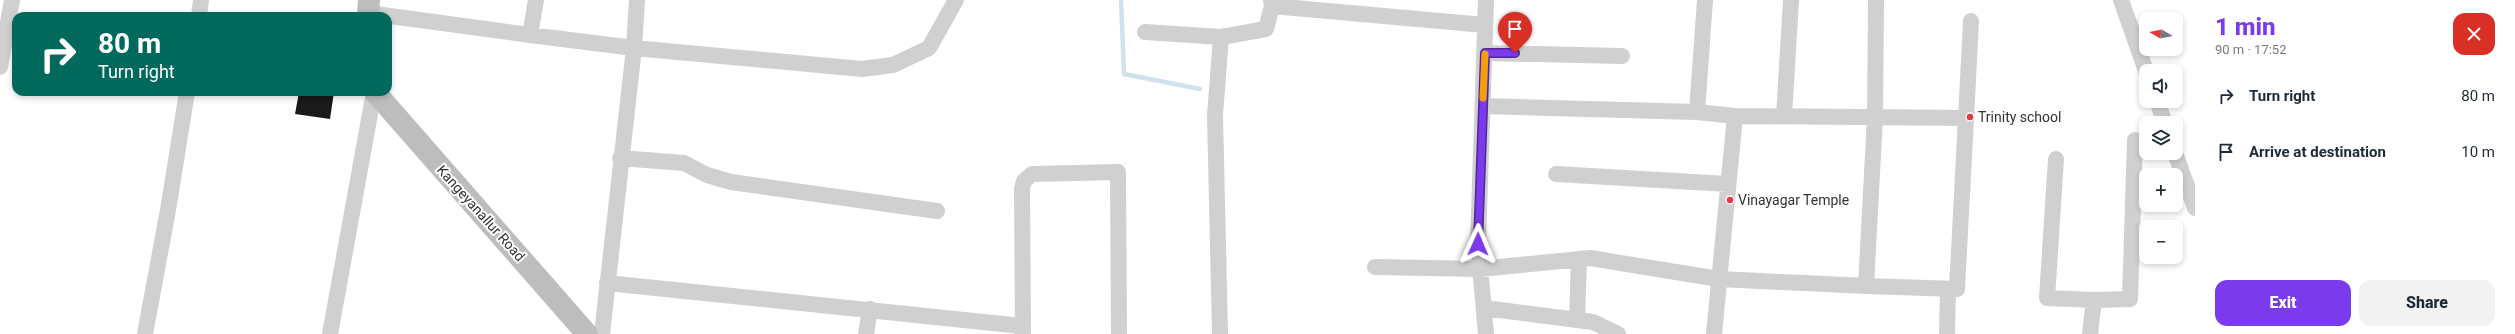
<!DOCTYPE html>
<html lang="en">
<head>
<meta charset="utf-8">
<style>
	:root { --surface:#fff; --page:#f2f2f3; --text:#1f2937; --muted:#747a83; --accent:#7c3aed }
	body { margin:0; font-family:Roboto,sans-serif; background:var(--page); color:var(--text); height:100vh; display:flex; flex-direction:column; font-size:15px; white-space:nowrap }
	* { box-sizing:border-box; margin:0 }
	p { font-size:13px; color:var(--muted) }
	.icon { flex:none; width:22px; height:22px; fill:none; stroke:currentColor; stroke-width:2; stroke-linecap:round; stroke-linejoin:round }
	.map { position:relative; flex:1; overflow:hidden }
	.drawer { display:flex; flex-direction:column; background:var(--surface); width:320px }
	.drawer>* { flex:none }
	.banner { position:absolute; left:12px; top:12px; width:380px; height:84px; border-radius:12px; box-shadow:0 2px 6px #0003; background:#00695c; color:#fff; overflow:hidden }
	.needle { width:26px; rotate:280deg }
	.tools { position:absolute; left:2139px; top:12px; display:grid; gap:8px }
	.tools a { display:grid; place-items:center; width:44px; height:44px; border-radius:8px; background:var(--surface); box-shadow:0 2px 6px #0003; font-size:20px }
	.pin { position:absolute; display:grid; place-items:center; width:34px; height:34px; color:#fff; margin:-41px -17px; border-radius:50% 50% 50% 0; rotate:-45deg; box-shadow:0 0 4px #0007 }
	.pin .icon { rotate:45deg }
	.me { position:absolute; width:44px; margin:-22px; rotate:1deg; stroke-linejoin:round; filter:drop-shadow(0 0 3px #0008) }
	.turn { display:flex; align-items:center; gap:14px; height:84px; padding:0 20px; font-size:18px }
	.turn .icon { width:52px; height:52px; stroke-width:2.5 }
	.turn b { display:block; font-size:28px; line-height:34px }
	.round { display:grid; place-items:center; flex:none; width:42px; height:42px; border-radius:12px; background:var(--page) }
	.overview { display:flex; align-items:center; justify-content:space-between; height:68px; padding:0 20px }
	h1 { font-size:24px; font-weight:800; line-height:30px; color:var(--accent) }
	.primary-button { display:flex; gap:8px; margin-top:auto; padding:8px 20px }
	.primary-button a { flex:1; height:46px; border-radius:12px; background:var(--accent); color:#fff; font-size:16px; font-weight:800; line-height:46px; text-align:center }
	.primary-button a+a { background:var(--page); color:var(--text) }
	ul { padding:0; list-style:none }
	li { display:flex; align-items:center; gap:12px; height:56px; padding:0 20px }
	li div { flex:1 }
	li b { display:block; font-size:15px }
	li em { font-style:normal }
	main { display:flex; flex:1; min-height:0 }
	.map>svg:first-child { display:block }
</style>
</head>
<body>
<main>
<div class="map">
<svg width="2195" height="334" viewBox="0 0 2195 334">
	<rect width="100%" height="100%" fill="#fff"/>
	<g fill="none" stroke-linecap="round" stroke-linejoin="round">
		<path stroke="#cfe2ee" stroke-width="4.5" d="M1121,0L1124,74L1200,89"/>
	</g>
	<path fill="#1a1a1a" d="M299,92H334L330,119L295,114Z"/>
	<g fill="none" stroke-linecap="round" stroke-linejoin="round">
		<path stroke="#d0d0d0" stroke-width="16" d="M536,0L530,35L634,48L602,334
			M637,0L634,48L862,69L893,65L929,48L956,0
			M1271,0L1272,6L1485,25
			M2121,0L2146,71
			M368,13L530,35
			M199,16L201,0
			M1145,32L1221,37L1215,115L1220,334
			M1221,37L1266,29L1272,6
			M1485,53L1622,56
			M0,67L12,0
			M2157,101L2165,123
			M1483,106L1697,112L1705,0
			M1697,112L1735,116L1714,334
			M1735,116L1966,118L1957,289L1866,286
			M1784,116L1791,0
			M1966,118L1971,21
			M2175,153L2195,208
			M620,158L684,163L707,175L731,182L937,211
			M2056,159L2047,298L2094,300L2090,334
			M1556,174L1728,184
			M1375,267L1480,269L1590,258L1719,279L1866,286L1875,117L1876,2
			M607,283L1022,326
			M2094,300L2130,299L2135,140
			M1484,308L1593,322L1618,334
			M1577,320L1579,259
			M145,334L168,210L187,92
			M330,334L374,92
			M866,334L870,309
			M1023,334L1022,189L1024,181L1032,174L1118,172L1119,334
			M1486,334L1478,244L1486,0
			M1947,334L1948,289"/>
		<path stroke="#bdbdbd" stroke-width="22" d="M368,16L369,0
			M375,92L587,334"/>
	</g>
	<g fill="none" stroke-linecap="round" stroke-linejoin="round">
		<g stroke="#51269a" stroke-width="10">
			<path id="route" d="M1478,244L1485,53H1515"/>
		</g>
		<use href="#route" stroke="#7c3aed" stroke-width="7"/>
		<path stroke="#f59e0b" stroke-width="7" d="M1483,98L1485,54"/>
	</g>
	<g fill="#e63946" stroke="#fff" stroke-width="1.5">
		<circle cx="1970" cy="117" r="4"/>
		<circle cx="1730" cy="200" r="4"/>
	</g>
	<g text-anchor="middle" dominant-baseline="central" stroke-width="4" stroke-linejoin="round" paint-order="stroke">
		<g font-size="14" fill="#333" stroke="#fff" text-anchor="start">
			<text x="1978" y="117">Trinity school</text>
			<text x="1738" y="200">Vinayagar Temple</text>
		</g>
		<g font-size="14" fill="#333" stroke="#fff">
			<text transform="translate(481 213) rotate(48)">Kangeyanallur Road</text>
		</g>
	</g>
</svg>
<div class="tools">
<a><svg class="needle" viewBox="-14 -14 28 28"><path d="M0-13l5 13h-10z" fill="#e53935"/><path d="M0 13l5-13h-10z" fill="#747a83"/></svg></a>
<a><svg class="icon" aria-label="sound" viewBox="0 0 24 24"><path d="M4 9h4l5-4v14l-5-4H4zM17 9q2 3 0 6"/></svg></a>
<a><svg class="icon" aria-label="layers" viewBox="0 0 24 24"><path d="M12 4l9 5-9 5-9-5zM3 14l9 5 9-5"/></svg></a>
<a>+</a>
<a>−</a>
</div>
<div class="pin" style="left:1515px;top:53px;background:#d93025"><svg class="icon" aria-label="arrive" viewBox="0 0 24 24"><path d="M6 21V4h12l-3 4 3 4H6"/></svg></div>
<svg class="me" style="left:1478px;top:244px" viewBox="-20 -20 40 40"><path d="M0-17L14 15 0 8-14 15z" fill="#7c3aed" stroke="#fff" stroke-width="4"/></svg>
<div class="banner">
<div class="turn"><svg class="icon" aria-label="right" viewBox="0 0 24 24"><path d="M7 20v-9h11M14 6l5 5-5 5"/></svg><div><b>80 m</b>Turn right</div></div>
</div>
</div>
<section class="drawer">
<div class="overview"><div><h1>1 min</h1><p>90 m · 17:52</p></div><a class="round" style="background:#d93025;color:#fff"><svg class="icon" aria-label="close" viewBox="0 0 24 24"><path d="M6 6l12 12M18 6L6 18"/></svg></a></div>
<ul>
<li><svg class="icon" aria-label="right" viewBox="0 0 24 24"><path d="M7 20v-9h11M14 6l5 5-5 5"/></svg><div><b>Turn right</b></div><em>80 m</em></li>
<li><svg class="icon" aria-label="arrive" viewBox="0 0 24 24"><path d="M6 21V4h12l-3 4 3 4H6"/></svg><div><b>Arrive at destination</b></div><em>10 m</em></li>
</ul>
<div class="primary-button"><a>Exit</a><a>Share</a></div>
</section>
</main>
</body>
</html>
